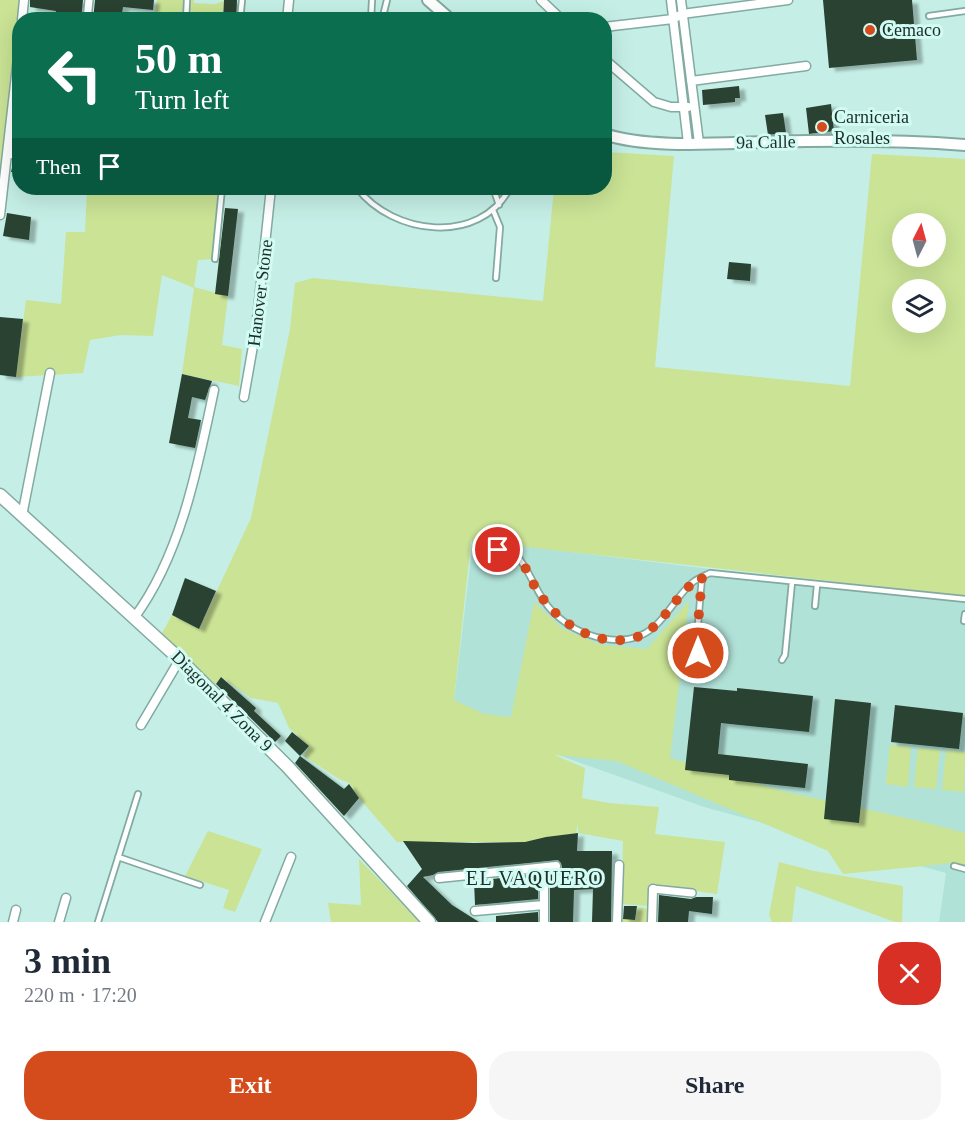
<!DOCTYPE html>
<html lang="en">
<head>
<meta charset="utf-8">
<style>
	:root { --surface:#fff; --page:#f6f6f7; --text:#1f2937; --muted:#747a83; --accent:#d44c1c }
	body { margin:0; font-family:Georgia,serif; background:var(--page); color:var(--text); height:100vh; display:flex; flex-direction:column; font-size:22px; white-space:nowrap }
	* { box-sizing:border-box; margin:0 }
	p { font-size:20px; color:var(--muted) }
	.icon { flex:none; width:33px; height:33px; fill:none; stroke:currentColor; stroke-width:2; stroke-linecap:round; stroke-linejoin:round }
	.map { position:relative; height:922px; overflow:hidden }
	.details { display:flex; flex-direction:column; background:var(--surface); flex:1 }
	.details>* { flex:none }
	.banner { position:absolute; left:12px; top:12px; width:600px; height:183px; border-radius:24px; box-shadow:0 6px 24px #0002; background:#0b6e4f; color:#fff; overflow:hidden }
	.needle { width:39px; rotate:6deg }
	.controls { position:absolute; left:892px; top:213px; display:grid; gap:12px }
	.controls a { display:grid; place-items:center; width:54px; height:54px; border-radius:50%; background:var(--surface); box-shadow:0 6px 24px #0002; font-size:30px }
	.pin { position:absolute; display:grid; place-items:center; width:51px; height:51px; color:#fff; margin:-26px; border:3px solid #fff; border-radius:50%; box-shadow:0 2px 6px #0007 }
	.me { position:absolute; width:66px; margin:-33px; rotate:0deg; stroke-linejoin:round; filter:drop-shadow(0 0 4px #0008) }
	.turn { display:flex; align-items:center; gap:21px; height:126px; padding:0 24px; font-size:27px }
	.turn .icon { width:78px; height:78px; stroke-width:2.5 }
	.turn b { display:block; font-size:42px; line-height:51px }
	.then { display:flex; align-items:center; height:57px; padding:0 24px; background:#0003; gap:12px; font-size:22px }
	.round { display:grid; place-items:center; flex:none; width:63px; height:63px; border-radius:24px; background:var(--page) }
	.overview { display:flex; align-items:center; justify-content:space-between; height:102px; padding:0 24px }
	h1 { font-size:36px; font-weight:800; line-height:45px }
	.button { display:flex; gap:12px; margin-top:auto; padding:12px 24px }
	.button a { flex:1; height:69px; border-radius:24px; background:var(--accent); color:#fff; font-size:24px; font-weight:800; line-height:69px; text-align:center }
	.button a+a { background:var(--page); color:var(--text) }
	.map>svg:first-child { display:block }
</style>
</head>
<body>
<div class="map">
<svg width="965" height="922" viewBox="0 0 965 922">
	<defs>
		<filter id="shadow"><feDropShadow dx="6" dy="3.5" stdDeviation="1.5" flood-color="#0004"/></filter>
	</defs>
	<rect width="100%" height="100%" fill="#c5efe6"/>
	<path fill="#b1e2d8" d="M473,540L965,600V922H939L946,873L704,807L452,717Z"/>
	<path fill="#cae395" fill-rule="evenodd" d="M0,0H21L0,186Z
		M157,0H194V3L215,4L224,1L222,19L154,20Z
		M605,152L674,156L655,367L850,386L872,154L965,159V596L471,541L454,700L484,714L511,717L534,602L563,629L601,645L647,649L689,601L670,758L782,791L924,822L965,833V867L954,863L843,874L828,851L617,761L554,755L585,768L582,798L609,803L659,807L655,834L725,842L717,894L651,885L649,906L621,904L623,841L578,833V824L576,833L525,842H397L359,798L349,783L339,779L304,756L309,746L289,728L278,703L251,698L221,677L213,687L161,635L172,615L199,629L251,518L290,329L295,283L313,278L543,301L554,188H604ZM903,224H936V256H903ZM903,290H936V322H903Z
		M87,188H222L215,259L198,260L194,287L228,296L222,345L242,349L239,386L182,374L194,288L162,275L153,336L121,335L90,340L83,373L16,377L26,300L61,304L66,232H85Z
		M890,745L911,747L908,787L886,784Z
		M918,748L940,750L936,789L914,787Z
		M946,750L965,752L964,792L942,790Z
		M208,831L262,849L235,912L223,908L229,890L185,876Z
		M359,859L420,922H331L328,903L361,905Z
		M779,862L814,871L903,886L902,922H895L796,886L792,922H772L769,915Z
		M638,907L649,909V922H620V918L635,920Z"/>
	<path fill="#294230" filter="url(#shadow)" d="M30,0H83L81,20L55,18L56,11L30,7Z
		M95,0H154L153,10L123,7L121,20H93Z
		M224,0H237L236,20H223Z
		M823,0H912L917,60L829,68Z
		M739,86L740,98H735V102L703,105L702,90Z
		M831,104L834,131L809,134L806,108Z
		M783,113L786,133L768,135L765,115Z
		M17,147H20V173L11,172Z
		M225,208L238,209L228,296L215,294Z
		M7,213L31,217L29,240L3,236Z
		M729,262L751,264L750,281L727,279Z
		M0,317L23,319L16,377L0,375Z
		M182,374L212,381L205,400L192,397L188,418L201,420L195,448L169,443Z
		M185,578L216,591L199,629L172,615Z
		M221,677L256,708L254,711L281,736L275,742L216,684Z
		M694,687L737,691V688L813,696L809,732L721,723L718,754L808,764L805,788L729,780V775L685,770Z
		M835,699L871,703L859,823L824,819Z
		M895,705L963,713L959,749L891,742Z
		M292,732L309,746L300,756L285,741Z
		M300,756L344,789L349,784L359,798L344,816L295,763Z
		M578,833L577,851H612L611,922H592L593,889L574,890L573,922H550V873L557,872L562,869L561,863L558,860L438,872L433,875L423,877L452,905L479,922H438L407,886L422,869L403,841L474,843L525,842L546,837Z
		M538,874V899L475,905L474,881Z
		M659,895L691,899L696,897H713L712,914L689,911L688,922H658Z
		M624,906H637L635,920L623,919Z
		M538,912V922H496V916Z"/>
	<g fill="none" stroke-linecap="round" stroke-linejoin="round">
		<g stroke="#82aaa1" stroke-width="8">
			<path id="service" d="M929,16L965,11
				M186,20L187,0
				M240,20L242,0
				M371,20L372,0
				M382,20L387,0
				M11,156L19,86
				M357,188C393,235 479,246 510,188
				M493,188L499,205
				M493,210L500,227L496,278
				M215,259L222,188
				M489,569V560L493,551L504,550L515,554C530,568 536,596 553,612C578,637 625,652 654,627C669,614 678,594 693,582C698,578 704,576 710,573L965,599
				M815,606L817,585
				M964,621L965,614
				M697,653L696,648L702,577
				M782,660L785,655L792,582
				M118,857L200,885
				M954,866L965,869
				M98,922L138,794"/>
		</g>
		<g stroke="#82aaa1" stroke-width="10">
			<path id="pedestrian" d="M87,20L89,0
				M653,889L692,893"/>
		</g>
		<g stroke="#82aaa1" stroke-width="11">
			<path id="minor" d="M541,0L562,20
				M671,0L688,143
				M681,0L699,143
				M22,20L24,0
				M287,20L289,0
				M604,27L673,19L682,14L788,0
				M604,59L654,102L671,107H688
				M691,81L806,66
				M0,215L20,40
				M244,397L256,329L271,188
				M22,516L50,373
				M134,618C181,555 198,466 214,390
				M141,725L180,659
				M439,878L556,866
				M475,911L544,905
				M13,922L16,910
				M59,922L66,898
				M265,922L291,857
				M544,922V868
				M617,922L619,865
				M652,922L653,889"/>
		</g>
		<g stroke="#82aaa1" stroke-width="14">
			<path id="tertiary" d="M428,0L451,20
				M604,134C648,149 721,143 768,142C834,140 899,140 965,145"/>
		</g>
		<g stroke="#82aaa1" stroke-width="15">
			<path id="secondary" d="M0,495L174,654L287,766L429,922"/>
		</g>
		<use href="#service" stroke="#fff" stroke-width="4.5"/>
		<use href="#pedestrian" stroke="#fff" stroke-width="7"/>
		<use href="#minor" stroke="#fff" stroke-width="8"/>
		<use href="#tertiary" stroke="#fff" stroke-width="10"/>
		<use href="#secondary" stroke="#fff" stroke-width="12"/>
	</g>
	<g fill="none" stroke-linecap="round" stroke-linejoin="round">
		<path stroke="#d44c1c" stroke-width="10" stroke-dasharray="0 18" d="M498,550C504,550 510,550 515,554C524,560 528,576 534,585C551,616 585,643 623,640C663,637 671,594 702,577L696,648L698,653"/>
	</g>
	<g fill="#d44c1c" stroke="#d2fcf3" stroke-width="2">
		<circle cx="870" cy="30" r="6"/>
		<circle cx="822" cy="127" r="6"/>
	</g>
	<g text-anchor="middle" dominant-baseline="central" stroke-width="6" stroke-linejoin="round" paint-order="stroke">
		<g font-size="18" fill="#1c2d29" stroke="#d2fcf3" text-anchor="start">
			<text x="882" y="30">Cemaco</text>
			<text x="834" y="117">Carniceria<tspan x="834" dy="21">Rosales</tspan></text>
		</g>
		<g font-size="18" fill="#1c2d29" stroke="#d2fcf3">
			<text transform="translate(766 142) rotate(-1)">9a Calle</text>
			<text transform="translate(260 293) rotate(-83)">Hanover Stone</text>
			<text transform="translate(222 701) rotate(45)">Diagonal 4 Zona 9</text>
		</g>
		<g font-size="20" letter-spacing="1.5" fill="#1c2d29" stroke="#d2fcf3">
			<text x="535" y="878">EL VAQUERO</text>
		</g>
	</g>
</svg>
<div class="controls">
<a><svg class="needle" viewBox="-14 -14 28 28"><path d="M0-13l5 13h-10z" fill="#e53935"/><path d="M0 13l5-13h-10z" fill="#747a83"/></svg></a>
<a><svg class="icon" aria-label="layers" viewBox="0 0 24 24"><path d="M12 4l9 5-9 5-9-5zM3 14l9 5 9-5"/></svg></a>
</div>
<div class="pin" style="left:498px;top:550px;background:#d93025"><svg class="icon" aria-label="arrive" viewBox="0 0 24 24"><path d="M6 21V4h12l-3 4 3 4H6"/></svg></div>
<svg class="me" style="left:698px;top:653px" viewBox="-20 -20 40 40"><circle r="17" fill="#d44c1c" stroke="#fff" stroke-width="3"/><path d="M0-11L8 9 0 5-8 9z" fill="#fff"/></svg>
<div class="banner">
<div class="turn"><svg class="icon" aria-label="left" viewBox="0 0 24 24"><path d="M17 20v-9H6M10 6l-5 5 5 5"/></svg><div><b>50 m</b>Turn left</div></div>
<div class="then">Then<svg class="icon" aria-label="arrive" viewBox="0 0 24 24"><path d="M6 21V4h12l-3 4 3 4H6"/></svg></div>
</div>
</div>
<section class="details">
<div class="overview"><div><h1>3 min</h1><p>220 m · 17:20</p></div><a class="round" style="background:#d93025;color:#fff"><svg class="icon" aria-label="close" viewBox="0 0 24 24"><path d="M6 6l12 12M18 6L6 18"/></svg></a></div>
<div class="button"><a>Exit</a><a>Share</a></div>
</section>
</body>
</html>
